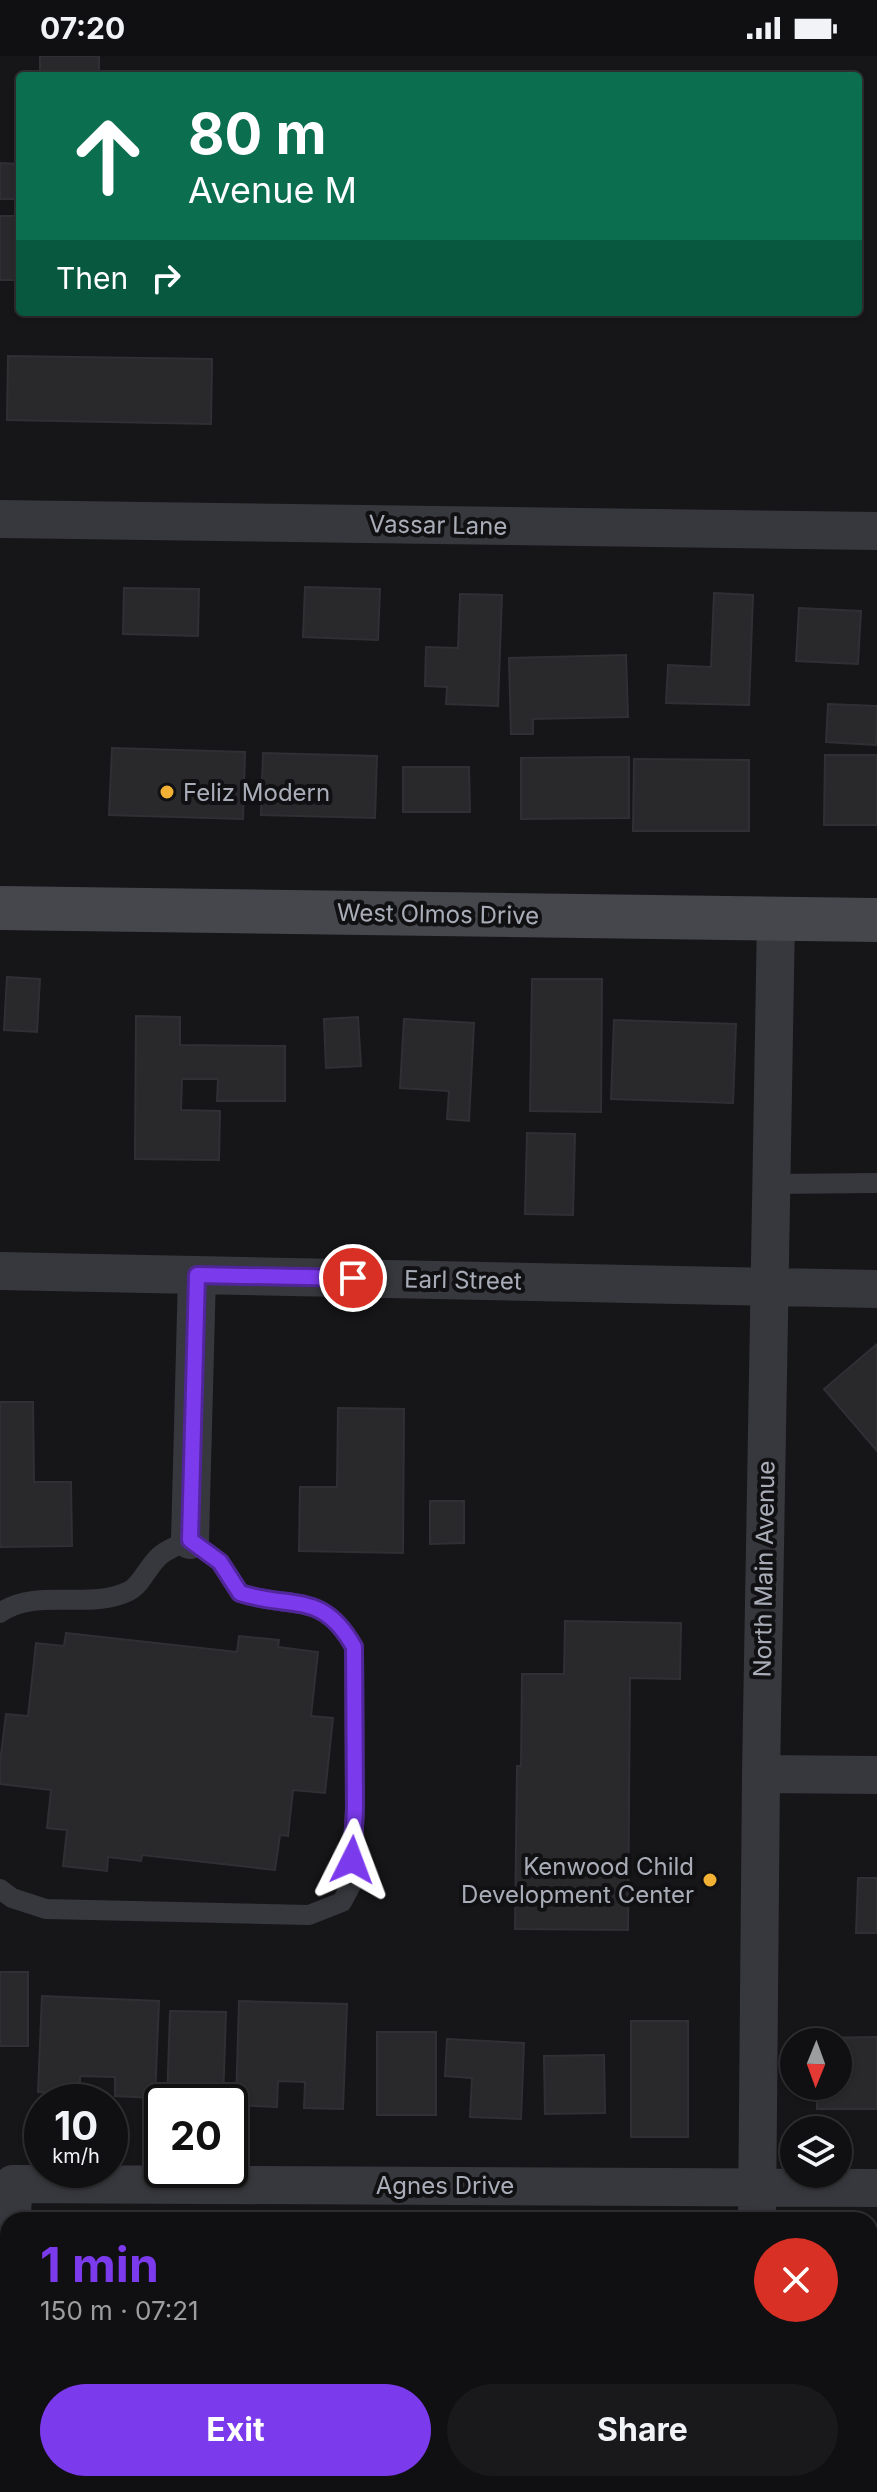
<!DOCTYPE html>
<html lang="en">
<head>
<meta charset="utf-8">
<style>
	:root { --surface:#101012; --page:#19191b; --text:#f1f3f6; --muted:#9c9d9f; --line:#303032; --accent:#7c3aed }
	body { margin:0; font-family:Inter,sans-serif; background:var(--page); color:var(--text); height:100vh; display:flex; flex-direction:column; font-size:30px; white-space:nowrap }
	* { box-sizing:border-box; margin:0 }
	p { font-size:26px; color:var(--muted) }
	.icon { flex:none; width:44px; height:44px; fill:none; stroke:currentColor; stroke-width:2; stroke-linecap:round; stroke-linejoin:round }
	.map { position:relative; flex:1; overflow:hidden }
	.panel { position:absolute; left:0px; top:2156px; width:878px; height:280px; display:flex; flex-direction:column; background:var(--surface); border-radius:24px 24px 0 0; box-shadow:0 2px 6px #0004,0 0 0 2px var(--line) }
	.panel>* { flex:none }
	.hud { position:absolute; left:16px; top:16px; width:846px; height:244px; border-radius:8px; box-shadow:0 2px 6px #0004,0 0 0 2px var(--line); background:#0b6e4f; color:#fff; overflow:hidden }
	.needle { width:52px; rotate:181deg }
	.tools { position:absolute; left:780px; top:1972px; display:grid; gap:16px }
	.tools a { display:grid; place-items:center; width:72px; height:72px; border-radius:50%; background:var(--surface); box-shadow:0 2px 6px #0004,0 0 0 2px var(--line); font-size:40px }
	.speed { position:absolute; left:24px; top:2028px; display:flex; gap:16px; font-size:40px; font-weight:700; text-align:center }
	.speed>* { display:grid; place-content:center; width:104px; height:104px; border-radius:50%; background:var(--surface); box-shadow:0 2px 6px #0004,0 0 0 2px var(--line); line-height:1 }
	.speed small { font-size:20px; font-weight:400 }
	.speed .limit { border:4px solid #111; border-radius:12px; background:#fff; color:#111 }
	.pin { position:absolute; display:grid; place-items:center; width:68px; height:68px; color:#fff; margin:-34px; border:4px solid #fff; border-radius:50%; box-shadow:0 2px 8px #0007 }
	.me { position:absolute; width:88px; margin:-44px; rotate:3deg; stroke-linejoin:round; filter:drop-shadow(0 0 6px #0008) }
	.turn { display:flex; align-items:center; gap:28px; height:168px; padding:0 40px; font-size:36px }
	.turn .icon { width:104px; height:104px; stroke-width:2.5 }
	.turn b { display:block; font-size:56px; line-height:68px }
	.then { display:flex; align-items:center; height:76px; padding:0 40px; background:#0003; gap:16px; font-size:30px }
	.round { display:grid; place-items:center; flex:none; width:84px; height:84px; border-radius:42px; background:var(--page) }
	.summary { display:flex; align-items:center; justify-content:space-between; height:136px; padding:0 40px }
	h1 { font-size:48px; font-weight:700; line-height:60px; color:var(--accent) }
	.action { display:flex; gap:16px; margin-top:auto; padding:16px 40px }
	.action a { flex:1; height:92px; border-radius:48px; background:var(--accent); color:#fff; font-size:32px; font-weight:700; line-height:92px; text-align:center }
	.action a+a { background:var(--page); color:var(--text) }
	.status { display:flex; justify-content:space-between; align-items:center; height:56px; padding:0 40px; background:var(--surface); direction:ltr }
	.status svg { height:22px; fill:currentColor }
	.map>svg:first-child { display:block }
</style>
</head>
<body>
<div class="status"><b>07:20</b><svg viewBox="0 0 49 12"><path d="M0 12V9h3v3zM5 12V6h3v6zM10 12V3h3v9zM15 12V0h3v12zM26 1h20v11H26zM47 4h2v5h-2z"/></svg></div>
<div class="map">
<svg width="877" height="2436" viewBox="0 0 877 2436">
	<rect width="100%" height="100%" fill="#161618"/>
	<path fill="#29292c" stroke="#303034" stroke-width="2" d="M40,0H99V20H40Z
		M0,107L20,108V143H0Z
		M0,160H20V224H0Z
		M8,300L212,303L211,368L7,364Z
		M305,531L380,533L378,584L303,581Z
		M124,532L199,533L198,580L123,578Z
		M714,537L753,539L749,649L666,647L668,609L711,611Z
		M460,538L502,539L498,650L446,648L447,631L425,630L426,591L458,592Z
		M799,552L861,555L858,608L796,605Z
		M626,599L628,661L533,663V678H511L509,602Z
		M828,648L877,650L876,689L826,686Z
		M112,692L245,696L243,763L109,759Z
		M263,697L377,700L375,762L261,759Z
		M825,699H877V769H824Z
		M629,701V762L521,763V702Z
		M634,703L749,704V775H633Z
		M403,711H469L470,756H403Z
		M7,921L40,923L37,976L4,974Z
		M532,923H602L601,1056L530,1055Z
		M136,960L180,961V989L285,990V1045H217L218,1023H182L181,1054L220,1055L219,1104L135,1103Z
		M358,961L361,1010L326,1012L324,963Z
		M404,963L474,967L469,1065L447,1063L449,1035L400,1032Z
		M614,964L736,968L733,1047L611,1043Z
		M527,1077L575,1078L573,1159L525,1158Z
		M877,1288V1395L824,1333Z
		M0,1346H33L34,1426H71L72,1490L0,1491Z
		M338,1352L404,1353L403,1497L299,1495L300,1431H337Z
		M430,1445H464V1487L430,1488Z
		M565,1565L681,1567L680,1623L630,1622L628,1874L515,1873L517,1710H521L522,1618H564Z
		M66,1577L237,1596L239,1580L279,1584L278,1591L318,1596L311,1660L333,1662L325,1737L293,1734L288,1780L280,1779L275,1814L142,1799L141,1805L108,1801L107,1815L63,1810L67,1774L47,1772L51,1734L0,1728V1707L6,1658L28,1660L36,1587L64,1590Z
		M858,1822H877V1877H856Z
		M0,1916H28V1990H0Z
		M42,1940L159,1945L155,2042L115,2040V2021L80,2020V2038L38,2036Z
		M239,1945L347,1948L343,2053L304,2052L305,2026L278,2025L277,2051L236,2049Z
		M170,1955L226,1956L223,2046H167Z
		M631,1965H688V2081H631Z
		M377,1976H436V2059H377Z
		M877,1981V2053H817V2030H838V1986H817V1982Z
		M447,1983L524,1987L521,2063L470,2061L472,2022L445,2020Z
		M604,1999L605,2057L545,2058L544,2000Z
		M870,2218L877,2219V2310H870Z
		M76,2428H152V2436H76Z"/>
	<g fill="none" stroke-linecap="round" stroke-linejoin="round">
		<path stroke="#37383d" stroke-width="20" d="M771,1128L877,1127
			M0,1557C36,1531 89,1555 129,1535C142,1529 149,1507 162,1498C170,1492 181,1488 190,1484L220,1506L240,1537C293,1554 322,1534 354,1591L355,1753L351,1829L342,1846L309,1859L46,1853L12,1842L0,1833"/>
		<path stroke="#37383d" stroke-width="38" d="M0,463L877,475
			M0,1215L877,1233
			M190,1484L197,1219
			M761,1718L877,1719
			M12,2164L13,2128L877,2132
			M757,2164L761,1718L776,863
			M8,2436V2419
			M754,2436V2428"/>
		<path stroke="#45474d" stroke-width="44" d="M0,852L877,864"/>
	</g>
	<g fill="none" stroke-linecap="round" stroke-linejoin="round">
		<g stroke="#51269a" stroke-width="20">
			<path id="route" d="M352,1804L355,1753L354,1591C322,1534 293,1554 240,1537L220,1506L190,1484L197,1219L353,1222"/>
		</g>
		<use href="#route" stroke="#7c3aed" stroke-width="14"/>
	</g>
	<g fill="#f2b134" stroke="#111113" stroke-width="3">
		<circle cx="167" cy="736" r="8"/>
		<circle cx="710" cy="1824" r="8"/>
	</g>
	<g text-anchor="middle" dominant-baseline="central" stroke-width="8" stroke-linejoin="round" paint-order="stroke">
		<g font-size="24" fill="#a8adb8" stroke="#111113">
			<text transform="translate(438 469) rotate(1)">Vassar Lane</text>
			<text transform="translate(438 858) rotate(1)">West Olmos Drive</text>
			<text transform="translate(463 1224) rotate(1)">Earl Street</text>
			<text transform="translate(764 1513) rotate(-89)">North Main Avenue</text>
			<text x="445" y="2129">Agnes Drive</text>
		</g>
		<g font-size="24" fill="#a8adb8" stroke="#111113" text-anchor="start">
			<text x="183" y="736">Feliz Modern</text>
			<text x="694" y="1810" text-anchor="end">Kenwood Child<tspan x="694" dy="28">Development Center</tspan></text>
		</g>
	</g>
</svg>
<div class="tools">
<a><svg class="needle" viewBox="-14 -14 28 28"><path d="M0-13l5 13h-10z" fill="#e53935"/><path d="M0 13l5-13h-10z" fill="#9c9d9f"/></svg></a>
<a><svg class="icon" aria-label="layers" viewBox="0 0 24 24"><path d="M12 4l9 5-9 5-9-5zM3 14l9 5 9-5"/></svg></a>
</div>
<div class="speed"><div>10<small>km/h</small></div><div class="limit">20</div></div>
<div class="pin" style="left:353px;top:1222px;background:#d93025"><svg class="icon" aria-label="arrive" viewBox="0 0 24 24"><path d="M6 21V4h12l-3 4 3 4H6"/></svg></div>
<svg class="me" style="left:352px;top:1804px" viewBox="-20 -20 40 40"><path d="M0-17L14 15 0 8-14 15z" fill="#7c3aed" stroke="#fff" stroke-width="4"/></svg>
<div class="hud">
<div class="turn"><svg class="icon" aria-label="ahead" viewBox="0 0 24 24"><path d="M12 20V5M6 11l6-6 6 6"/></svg><div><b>80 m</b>Avenue M</div></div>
<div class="then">Then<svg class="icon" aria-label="right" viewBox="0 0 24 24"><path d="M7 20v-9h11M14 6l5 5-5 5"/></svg></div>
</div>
<section class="panel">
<div class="summary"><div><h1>1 min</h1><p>150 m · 07:21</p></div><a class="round" style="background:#d93025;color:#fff"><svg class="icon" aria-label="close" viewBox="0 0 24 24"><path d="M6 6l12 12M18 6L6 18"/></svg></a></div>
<div class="action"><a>Exit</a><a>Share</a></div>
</section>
</div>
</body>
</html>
